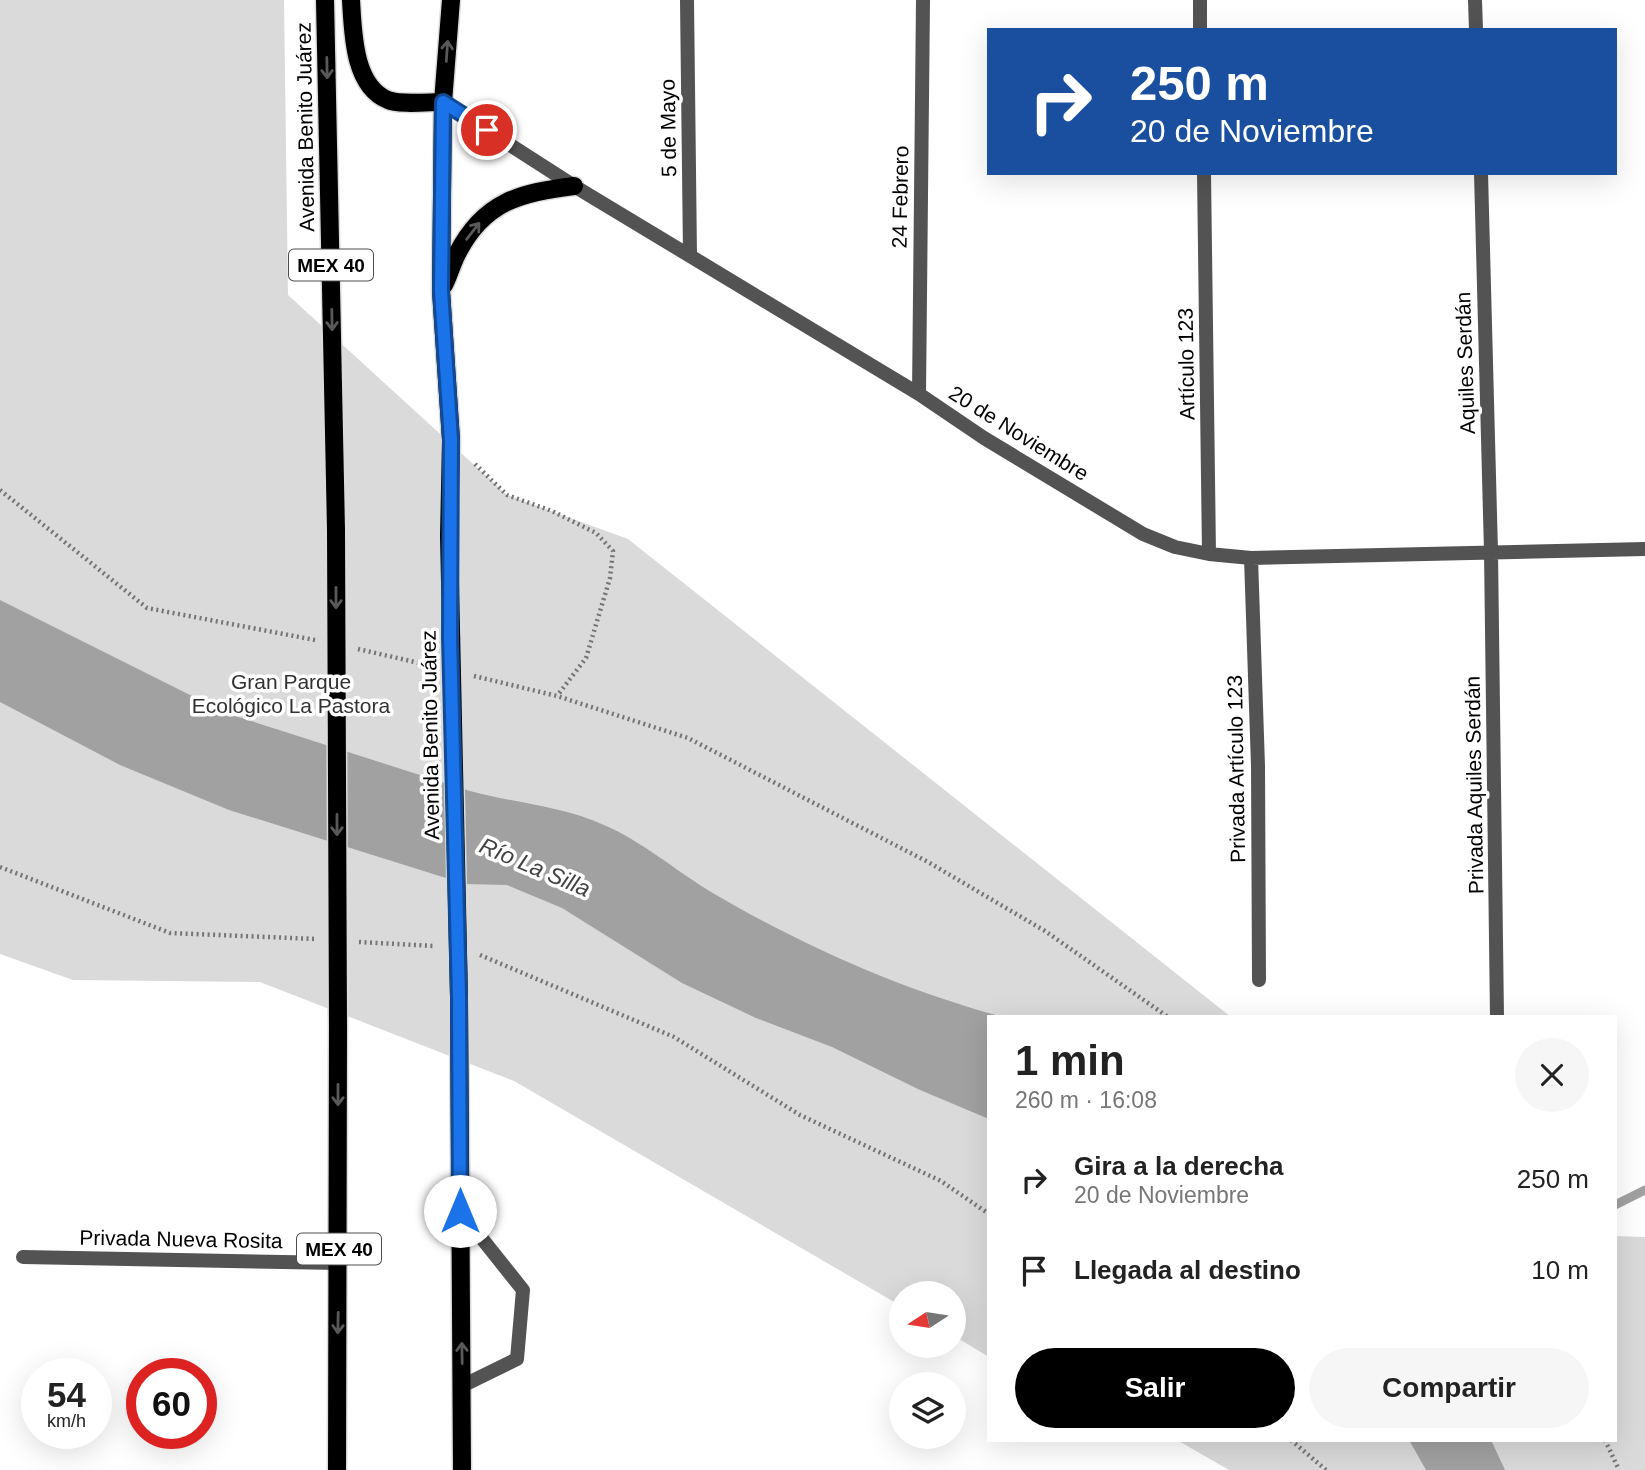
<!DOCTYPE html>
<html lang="es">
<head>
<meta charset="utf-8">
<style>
	:root { --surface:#fff; --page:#f6f6f6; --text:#222; --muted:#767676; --accent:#000 }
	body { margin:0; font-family:Arial,sans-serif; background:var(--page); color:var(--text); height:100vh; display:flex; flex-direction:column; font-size:26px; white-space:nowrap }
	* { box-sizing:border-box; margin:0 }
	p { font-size:23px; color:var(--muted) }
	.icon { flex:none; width:38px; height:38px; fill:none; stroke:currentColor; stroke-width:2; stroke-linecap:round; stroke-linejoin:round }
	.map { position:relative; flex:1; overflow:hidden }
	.panel { position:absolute; left:987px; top:1015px; width:630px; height:427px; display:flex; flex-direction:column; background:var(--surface); border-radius:0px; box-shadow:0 7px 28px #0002 }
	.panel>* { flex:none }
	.top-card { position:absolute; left:987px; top:28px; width:630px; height:147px; border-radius:0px; box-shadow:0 7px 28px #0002; background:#1a4fa0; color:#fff; overflow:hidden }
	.needle { width:46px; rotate:258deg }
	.controls { position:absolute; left:889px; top:1281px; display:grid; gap:14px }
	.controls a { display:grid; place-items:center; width:77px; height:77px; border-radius:50%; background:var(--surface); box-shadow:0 7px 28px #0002; font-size:35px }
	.speed { position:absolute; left:21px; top:1358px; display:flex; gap:14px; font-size:35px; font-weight:700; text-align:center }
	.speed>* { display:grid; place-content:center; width:91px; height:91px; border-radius:50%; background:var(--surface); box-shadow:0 7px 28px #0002; line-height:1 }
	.speed small { font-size:18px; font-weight:400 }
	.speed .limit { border:10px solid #d22; background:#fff; color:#111 }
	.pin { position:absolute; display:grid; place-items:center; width:60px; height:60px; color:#fff; margin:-30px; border:4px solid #fff; border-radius:50%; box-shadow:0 2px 7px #0007 }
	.me { position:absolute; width:77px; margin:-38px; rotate:0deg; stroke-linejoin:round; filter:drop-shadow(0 0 5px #0008) }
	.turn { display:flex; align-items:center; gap:24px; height:147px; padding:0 28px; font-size:32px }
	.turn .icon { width:91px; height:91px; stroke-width:2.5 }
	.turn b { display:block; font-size:49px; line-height:60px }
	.round { display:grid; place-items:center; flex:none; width:74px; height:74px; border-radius:37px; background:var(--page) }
	.headline { display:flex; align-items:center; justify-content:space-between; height:119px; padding:0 28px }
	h1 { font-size:42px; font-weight:700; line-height:52px }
	.cta { display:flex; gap:14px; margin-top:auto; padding:14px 28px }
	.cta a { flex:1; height:80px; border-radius:42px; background:var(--accent); color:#fff; font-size:28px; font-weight:700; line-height:80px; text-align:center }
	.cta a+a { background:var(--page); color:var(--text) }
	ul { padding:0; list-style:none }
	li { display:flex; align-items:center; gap:21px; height:91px; padding:0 28px }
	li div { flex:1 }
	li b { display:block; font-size:26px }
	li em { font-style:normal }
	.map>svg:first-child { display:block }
</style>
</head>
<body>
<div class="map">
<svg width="1645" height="1470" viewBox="0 0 1645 1470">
	<rect width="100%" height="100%" fill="#fff"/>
	<path fill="#dadada" d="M0,0H284L288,295L507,495L628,539L1231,1017H989V1357L954,1336V1293H901V1306L514,1081L260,982L73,980L0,954Z
		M1615,1236L1645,1237V1470H1229L1177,1440H1615Z"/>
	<path fill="#a1a1a1" d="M0,600L226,713L470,791C514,803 562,806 604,825C643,842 675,870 711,892C801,945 902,990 1003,1017H989V1119L920,1090L832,1047L756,1018L682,983L562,908L507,885L465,884L229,810L120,765L0,702Z
		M1409,1440H1491L1505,1470H1426Z"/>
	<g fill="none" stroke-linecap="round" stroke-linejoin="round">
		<path stroke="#a1a1a1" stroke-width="9" d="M1615,1205L1645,1190"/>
		<g stroke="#dbdbdb" stroke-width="21">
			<path id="primary" d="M325,0L336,530
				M351,0C353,31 353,86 388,100C399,105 429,102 443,102
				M444,285C449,275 452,264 457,254C484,201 520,193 574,186
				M449,536L451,440L441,291L443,102L451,0
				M459,997L462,1470
				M337,1470L338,1027"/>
		</g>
		<path stroke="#757575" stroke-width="4.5" stroke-dasharray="2 3.5" stroke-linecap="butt" d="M475,464L507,495L552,511L596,533L613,551L610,578L586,658L557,696
			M0,490L147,608L315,640
			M358,649L428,665
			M474,676L557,696L688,738L928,862L1045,931L1168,1017
			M0,867L170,933L316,939
			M359,942L434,946
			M480,955L674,1037L800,1115L941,1181L989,1214
			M1291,1440L1326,1470
			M1605,1440L1619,1470"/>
		<path stroke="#535353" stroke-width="14" d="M460,1211L523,1290L517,1359L462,1386
			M23,1257L339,1263"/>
		<path stroke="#535353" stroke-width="14" d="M687,0L690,255
			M1200,0V30
			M1475,0L1476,30
			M443,102L574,186L919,394L984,438L1143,534L1175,547L1209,554L1251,558L1645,549
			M1204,173L1209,554
			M1481,173L1491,552L1497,1017
			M919,394L923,0
			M1251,558L1258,766L1259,980"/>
		<use href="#primary" stroke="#000" stroke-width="18"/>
		<g stroke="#dbdbdb" stroke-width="21" stroke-linecap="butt">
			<path id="primary-bridge" d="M336,530L338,1027
				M449,536L459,997"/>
		</g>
		<use href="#primary-bridge" stroke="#000" stroke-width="18"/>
	</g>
	<defs><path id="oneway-shaft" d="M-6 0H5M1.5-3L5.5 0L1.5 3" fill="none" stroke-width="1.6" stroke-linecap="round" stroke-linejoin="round" transform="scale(1.75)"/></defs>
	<g stroke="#595959">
		<use href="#oneway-shaft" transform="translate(447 51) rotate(-86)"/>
		<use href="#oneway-shaft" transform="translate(327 68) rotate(89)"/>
		<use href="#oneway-shaft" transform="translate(473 231) rotate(-52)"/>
		<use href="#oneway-shaft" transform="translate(332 320) rotate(89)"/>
		<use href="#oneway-shaft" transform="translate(336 598) rotate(90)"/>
		<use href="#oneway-shaft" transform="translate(337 825) rotate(90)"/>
		<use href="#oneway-shaft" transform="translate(338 1095) rotate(90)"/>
		<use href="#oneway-shaft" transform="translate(338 1323) rotate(91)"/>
		<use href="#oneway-shaft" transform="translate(462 1353) rotate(-91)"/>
	</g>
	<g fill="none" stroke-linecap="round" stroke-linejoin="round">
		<g stroke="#114b97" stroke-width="18">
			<path id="route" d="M460,1211L459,997L450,637L451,440L441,291L443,102L487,130"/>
		</g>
		<use href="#route" stroke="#1a73e8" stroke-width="12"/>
	</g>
	<g text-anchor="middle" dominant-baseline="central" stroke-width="7" stroke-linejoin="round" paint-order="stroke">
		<g fill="#fff" stroke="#4c4c4c" stroke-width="2">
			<rect x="289" y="249.5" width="84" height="31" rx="5"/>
			<rect x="297" y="1233.5" width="84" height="31" rx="5"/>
		</g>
		<g font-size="19" font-weight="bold" fill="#000">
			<text x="331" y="265">MEX 40</text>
			<text x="339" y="1249">MEX 40</text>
		</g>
		<g font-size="21" fill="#000" stroke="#fff">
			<text transform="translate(305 127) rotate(-91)">Avenida Benito Juárez</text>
			<text transform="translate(668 128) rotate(-91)">5 de Mayo</text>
			<text transform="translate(900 197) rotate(-89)">24 Febrero</text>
			<text transform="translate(1465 363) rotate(-92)">Aquiles Serdán</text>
			<text transform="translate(1186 364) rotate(-91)">Artículo 123</text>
			<text transform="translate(1019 433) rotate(32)">20 de Noviembre</text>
			<text transform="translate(430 735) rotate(-91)">Avenida Benito Juárez</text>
			<text transform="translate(1236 769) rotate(-91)">Privada Artículo 123</text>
			<text transform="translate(1474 785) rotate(-91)">Privada Aquiles Serdán</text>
			<text transform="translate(181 1239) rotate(1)">Privada Nueva Rosita</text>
		</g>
		<g font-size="21" fill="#313131" stroke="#fff">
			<text x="291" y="681">Gran Parque<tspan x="291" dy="24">Ecológico La Pastora</tspan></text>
		</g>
		<g font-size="23" font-style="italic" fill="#424242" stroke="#fff">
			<text transform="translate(535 867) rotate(23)">Río La Silla</text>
		</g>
	</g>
</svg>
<div class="controls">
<a><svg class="needle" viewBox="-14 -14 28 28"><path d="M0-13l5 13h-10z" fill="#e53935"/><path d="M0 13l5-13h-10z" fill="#767676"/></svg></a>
<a><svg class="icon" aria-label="layers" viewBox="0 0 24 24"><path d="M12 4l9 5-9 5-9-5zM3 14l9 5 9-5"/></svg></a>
</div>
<div class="speed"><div>54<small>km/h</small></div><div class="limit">60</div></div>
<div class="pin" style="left:487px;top:130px;background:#d93025"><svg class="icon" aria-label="arrive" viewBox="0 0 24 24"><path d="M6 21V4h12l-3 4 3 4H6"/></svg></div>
<svg class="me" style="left:460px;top:1211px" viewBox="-20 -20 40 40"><circle r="19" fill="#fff"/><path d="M0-13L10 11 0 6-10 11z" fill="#1a73e8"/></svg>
<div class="top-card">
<div class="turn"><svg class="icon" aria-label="right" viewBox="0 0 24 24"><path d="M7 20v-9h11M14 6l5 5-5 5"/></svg><div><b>250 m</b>20 de Noviembre</div></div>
</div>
<section class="panel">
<div class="headline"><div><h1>1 min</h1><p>260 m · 16:08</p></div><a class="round"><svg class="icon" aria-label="close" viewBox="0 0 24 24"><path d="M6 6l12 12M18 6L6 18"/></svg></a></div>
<ul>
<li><svg class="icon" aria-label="right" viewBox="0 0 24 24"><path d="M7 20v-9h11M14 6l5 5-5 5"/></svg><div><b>Gira a la derecha</b><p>20 de Noviembre</p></div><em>250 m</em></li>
<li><svg class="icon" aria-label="arrive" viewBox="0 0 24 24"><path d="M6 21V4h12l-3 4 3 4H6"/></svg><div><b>Llegada al destino</b></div><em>10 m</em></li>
</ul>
<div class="cta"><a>Salir</a><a>Compartir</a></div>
</section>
</div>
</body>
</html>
